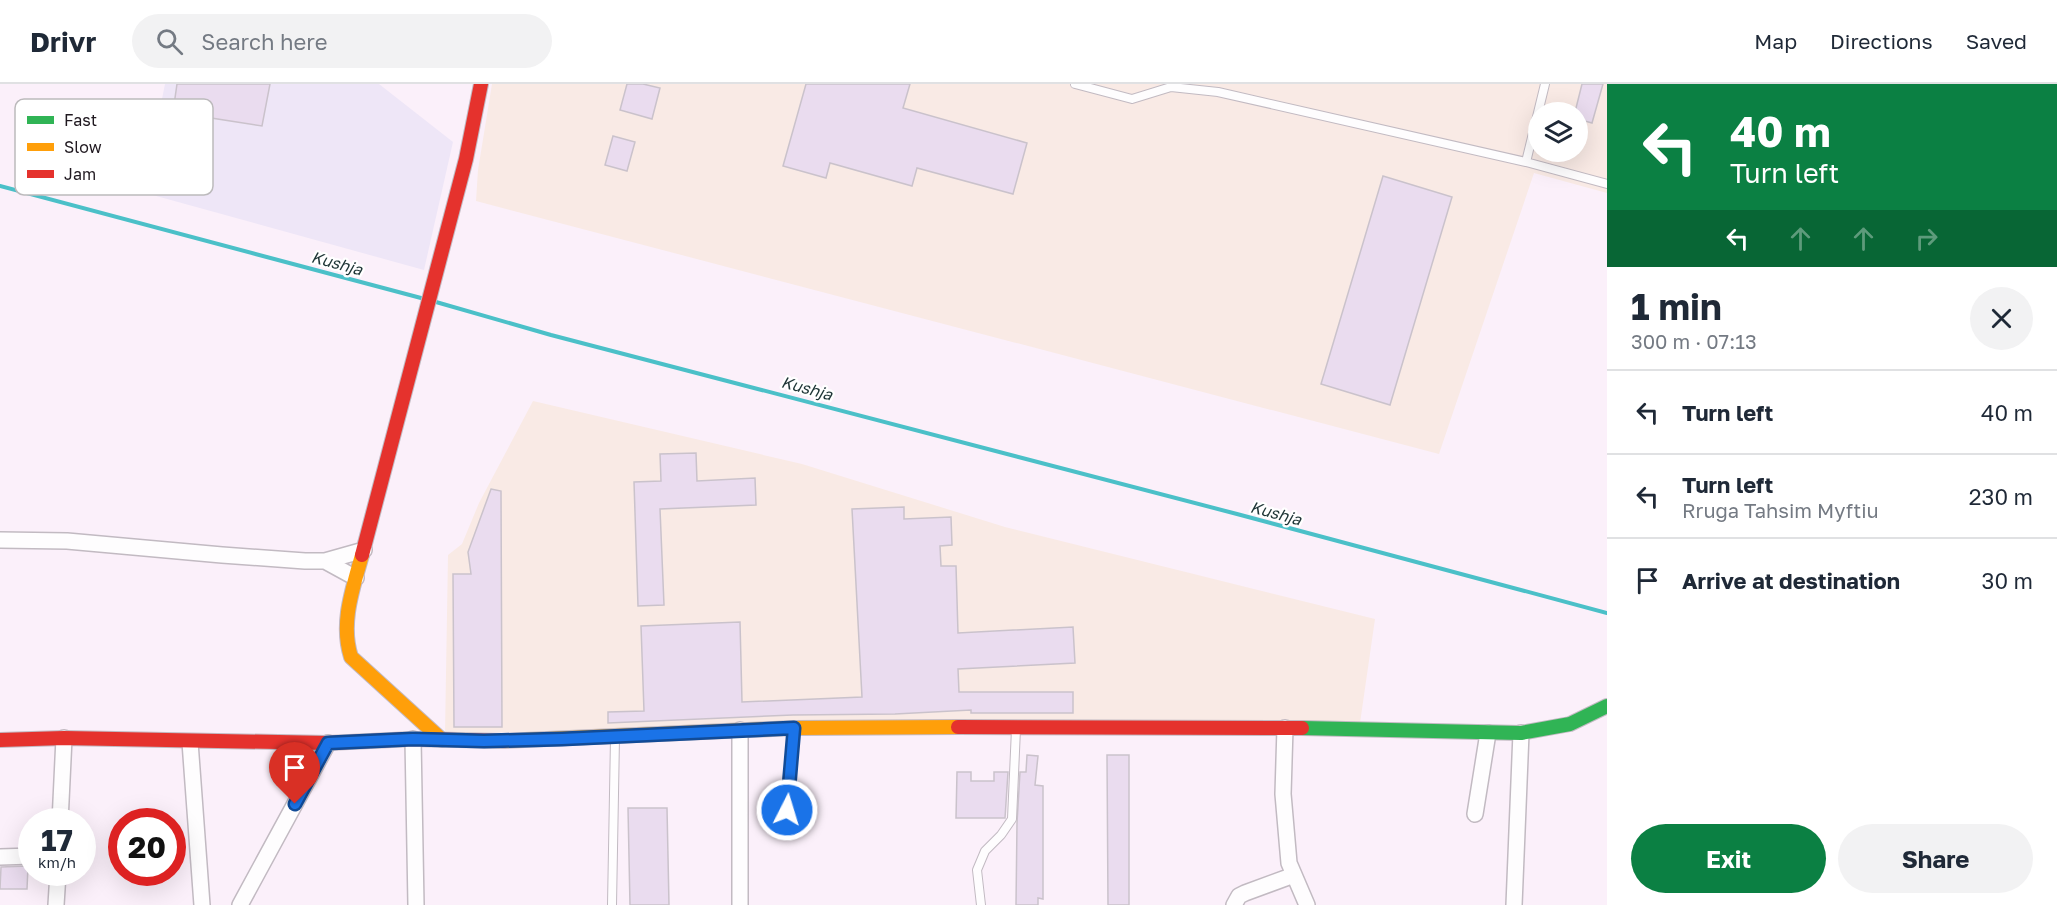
<!DOCTYPE html>
<html lang="en">
<head>
<meta charset="utf-8">
<style>
	:root { --surface:#fff; --page:#f2f2f3; --text:#1f2937; --muted:#747a83; --line:#e0e1e3; --accent:#0b8043 }
	body { margin:0; font-family:"Golos Text",sans-serif; background:var(--page); color:var(--text); height:100vh; display:flex; flex-direction:column; font-size:22px; white-space:nowrap }
	* { box-sizing:border-box; margin:0 }
	p { font-size:20px; color:var(--muted) }
	.icon { flex:none; width:33px; height:33px; fill:none; stroke:currentColor; stroke-width:2; stroke-linecap:round; stroke-linejoin:round }
	.map { position:relative; flex:1; overflow:hidden }
	.side { display:flex; flex-direction:column; background:var(--surface); width:450px }
	.side>* { flex:none }
	.hud { background:#0b8043; color:#fff; overflow:hidden }
	.fabs { position:absolute; left:1528px; top:18px; display:grid; gap:12px }
	.fabs a { display:grid; place-items:center; width:60px; height:60px; border-radius:50%; background:var(--surface); box-shadow:0 6px 24px #0002; font-size:30px }
	.speed { position:absolute; left:18px; top:724px; display:flex; gap:12px; font-size:30px; font-weight:700; text-align:center }
	.speed>* { display:grid; place-content:center; width:78px; height:78px; border-radius:50%; background:var(--surface); box-shadow:0 6px 24px #0002; line-height:1 }
	.speed small { font-size:15px; font-weight:400 }
	.speed .limit { border:9px solid #d22; background:#fff; color:#111 }
	.pin { position:absolute; display:grid; place-items:center; width:51px; height:51px; color:#fff; margin:-62px -26px; border-radius:50% 50% 50% 0; rotate:-45deg; box-shadow:0 0 6px #0007 }
	.pin .icon { rotate:45deg }
	.me { position:absolute; width:66px; margin:-33px; rotate:5deg; stroke-linejoin:round; filter:drop-shadow(0 0 4px #0008) }
	.turn { display:flex; align-items:center; gap:21px; height:126px; padding:0 24px; font-size:27px }
	.turn .icon { width:78px; height:78px; stroke-width:2.5 }
	.turn b { display:block; font-size:42px; line-height:51px }
	.lanes { display:flex; align-items:center; height:57px; padding:0 24px; background:#0003; justify-content:center; gap:30px; direction:ltr }
	.lanes .off { opacity:.35 }
	.round { display:grid; place-items:center; flex:none; width:63px; height:63px; border-radius:32px; background:var(--page) }
	.summary { display:flex; align-items:center; justify-content:space-between; height:102px; padding:0 24px }
	h1 { font-size:36px; font-weight:700; line-height:45px }
	.button { display:flex; gap:12px; margin-top:auto; padding:12px 24px }
	.button a { flex:1; height:69px; border-radius:36px; background:var(--accent); color:#fff; font-size:24px; font-weight:700; line-height:69px; text-align:center }
	.button a+a { background:var(--page); color:var(--text) }
	ul { padding:0; list-style:none }
	li { display:flex; align-items:center; gap:18px; height:84px; padding:0 24px; border-top:2px solid var(--line) }
	li div { flex:1 }
	li b { display:block; font-size:22px }
	li em { font-style:normal }
	header { display:flex; align-items:center; gap:36px; box-sizing:border-box; height:84px; padding:0 30px; background:var(--surface); border-bottom:2px solid var(--line) }
	header strong { font-size:28px }
	nav { display:flex; gap:33px; margin-inline-start:auto; font-size:21px }
	.search { width:420px; height:54px; background:var(--page); display:flex; align-items:center; gap:15px; box-sizing:border-box; padding:0 21px; border-radius:33px; color:var(--muted); font-size:22px }
	main { display:flex; flex:1; min-height:0 }
	.map>svg:first-child { display:block }
</style>
</head>
<body>
<header>
<strong>Drivr</strong>
<div class="search"><svg class="icon" aria-label="search" viewBox="0 0 24 24"><circle cx="10" cy="10" r="6"/><path d="M15 15l6 6"/></svg>Search here</div>
<nav><a>Map</a><a>Directions</a><a>Saved</a></nav>
</header>
<main>
<div class="map">
<svg width="1607" height="821" viewBox="0 0 1607 821">
	<rect width="100%" height="100%" fill="#fbf0fa"/>
	<path fill="#eee6f7" d="M165,0H379L453,58L424,186L149,110L158,35Z"/>
	<path fill="#f9eae5" fill-rule="evenodd" d="M492,0H1607V109L1534,89L1439,370L476,117L478,86ZM1539,28H1578V68H1539Z
		M533,317L802,380L1005,443L1375,535L1360,639L445,649L448,471L462,460L479,419Z"/>
	<g fill="none" stroke-linecap="round" stroke-linejoin="round">
		<path stroke="#4bc0c8" stroke-width="4" d="M0,102L421,214
			M436,218L551,251L1237,430L1607,529"/>
	</g>
	<path fill="#eadcef" stroke="#cac2cb" stroke-width="1.5" d="M177,0H270L262,42L173,28Z
		M627,0H643L660,4L652,35L620,26Z
		M806,0H910L903,24L1027,59L1013,110L917,84L912,102L830,79L826,94L783,82Z
		M1582,0H1603L1592,39L1578,35V28H1575Z
		M613,52L635,58L627,87L605,81Z
		M1383,92L1452,113L1390,321L1321,300Z
		M696,369L697,397L755,394L756,421L660,425L664,521L638,522L634,398L661,397L660,370Z
		M491,405L501,407L502,643H454L453,490H471L468,468Z
		M904,423V435L951,433L952,461L940,462L941,482H956L958,549L1073,543L1075,579L958,585L959,608H1073V629H971V626L895,630L793,631L608,639V628L644,627L641,542L740,538L742,618L862,613L852,425Z
		M1027,671L1038,672L1035,701L1043,702V815L1038,814V821H1016L1017,739L1020,688H1026Z
		M1107,671H1129V821H1108Z
		M957,688H971V697H994V688H1008L1005,734H956Z
		M628,724H667L669,821H630Z
		M28,782L27,805H0L1,783Z"/>
	<g fill="none" stroke-linecap="round" stroke-linejoin="round">
		<g stroke="#c2bac2" stroke-width="10">
			<path id="lane" d="M1075,0L1132,15L1171,3L1218,8L1526,78L1607,100
				M1526,78L1545,0
				M787,726L794,646
				M612,821L615,654
				M981,821L977,786L985,767L1001,751L1012,735L1016,645"/>
		</g>
		<g stroke="#c2bac2" stroke-width="18">
			<path id="street" d="M0,456L67,457L222,471L305,477H325L356,494
				M325,477L364,466
				M1285,644L1283,710L1289,779L1307,821
				M413,655L416,821
				M190,658L202,821
				M1475,730L1488,649
				M60,738L64,654
				M0,773L32,772
				M56,821L58,789
				M240,821L328,659
				M740,821V646
				M1234,821L1239,812L1245,809L1294,791
				M1514,821L1521,649"/>
		</g>
		<g stroke="#c2bac2" stroke-width="16">
			<path id="fast" d="M1302,644L1521,649L1570,640L1607,622"/>
		</g>
		<g stroke="#c2bac2" stroke-width="16">
			<path id="slow" d="M362,471C353,504 340,539 351,573L442,656
				M503,657L794,644L958,643"/>
		</g>
		<g stroke="#c2bac2" stroke-width="16">
			<path id="jam" d="M362,471L466,75L481,0
				M958,643L1302,644
				M0,656L64,654L328,659L413,655L503,657"/>
		</g>
		<use href="#lane" stroke="#fefdfe" stroke-width="8"/>
		<use href="#street" stroke="#fefdfe" stroke-width="15"/>
		<use href="#fast" stroke="#30b455" stroke-width="14"/>
		<use href="#slow" stroke="#ff9f0a" stroke-width="14"/>
		<use href="#jam" stroke="#e5322d" stroke-width="14"/>
	</g>
	<g fill="none" stroke-linecap="round" stroke-linejoin="round">
		<g stroke="#114b97" stroke-width="15">
			<path id="route" d="M295,720L328,659L413,655L484,657L562,655L794,644L787,726"/>
		</g>
		<use href="#route" stroke="#1a73e8" stroke-width="10"/>
	</g>
	<g text-anchor="middle" dominant-baseline="central" stroke-width="4.5" stroke-linejoin="round" paint-order="stroke">
		<g font-size="16" font-style="italic" fill="#1e3536" stroke="#fff">
			<text transform="translate(337 179) rotate(15)">Kushja</text>
			<text transform="translate(807 304) rotate(15)">Kushja</text>
			<text transform="translate(1276 429) rotate(15)">Kushja</text>
		</g>
	</g>
	<rect x="15" y="15" width="198" height="96" rx="9" fill="#fff" stroke="#bcbabc" stroke-width="1.5"/>
	<rect x="27" y="32" width="27" height="8" fill="#30b455"/>
	<rect x="27" y="59" width="27" height="8" fill="#ff9f0a"/>
	<rect x="27" y="86" width="27" height="8" fill="#e5322d"/>
	<g font-size="16" fill="#201920">
		<text x="64" y="42">Fast</text>
		<text x="64" y="69">Slow</text>
		<text x="64" y="96">Jam</text>
	</g>
</svg>
<div class="fabs">
<a><svg class="icon" aria-label="layers" viewBox="0 0 24 24"><path d="M12 4l9 5-9 5-9-5zM3 14l9 5 9-5"/></svg></a>
</div>
<div class="speed"><div>17<small>km/h</small></div><div class="limit">20</div></div>
<div class="pin" style="left:295px;top:720px;background:#d93025"><svg class="icon" aria-label="arrive" viewBox="0 0 24 24"><path d="M6 21V4h12l-3 4 3 4H6"/></svg></div>
<svg class="me" style="left:787px;top:726px" viewBox="-20 -20 40 40"><circle r="17" fill="#1a73e8" stroke="#fff" stroke-width="3"/><path d="M0-11L8 9 0 5-8 9z" fill="#fff"/></svg>
</div>
<section class="side">
<div class="hud">
<div class="turn"><svg class="icon" aria-label="left" viewBox="0 0 24 24"><path d="M17 20v-9H6M10 6l-5 5 5 5"/></svg><div><b>40 m</b>Turn left</div></div>
<div class="lanes"><svg class="icon" aria-label="left" viewBox="0 0 24 24"><path d="M17 20v-9H6M10 6l-5 5 5 5"/></svg><svg class="icon off" aria-label="ahead" viewBox="0 0 24 24"><path d="M12 20V5M6 11l6-6 6 6"/></svg><svg class="icon off" aria-label="ahead" viewBox="0 0 24 24"><path d="M12 20V5M6 11l6-6 6 6"/></svg><svg class="icon off" aria-label="right" viewBox="0 0 24 24"><path d="M7 20v-9h11M14 6l5 5-5 5"/></svg></div>
</div>
<div class="summary"><div><h1>1 min</h1><p>300 m · 07:13</p></div><a class="round"><svg class="icon" aria-label="close" viewBox="0 0 24 24"><path d="M6 6l12 12M18 6L6 18"/></svg></a></div>
<ul>
<li><svg class="icon" aria-label="left" viewBox="0 0 24 24"><path d="M17 20v-9H6M10 6l-5 5 5 5"/></svg><div><b>Turn left</b></div><em>40 m</em></li>
<li><svg class="icon" aria-label="left" viewBox="0 0 24 24"><path d="M17 20v-9H6M10 6l-5 5 5 5"/></svg><div><b>Turn left</b><p>Rruga Tahsim Myftiu</p></div><em>230 m</em></li>
<li><svg class="icon" aria-label="arrive" viewBox="0 0 24 24"><path d="M6 21V4h12l-3 4 3 4H6"/></svg><div><b>Arrive at destination</b></div><em>30 m</em></li>
</ul>
<div class="button"><a>Exit</a><a>Share</a></div>
</section>
</main>
</body>
</html>
